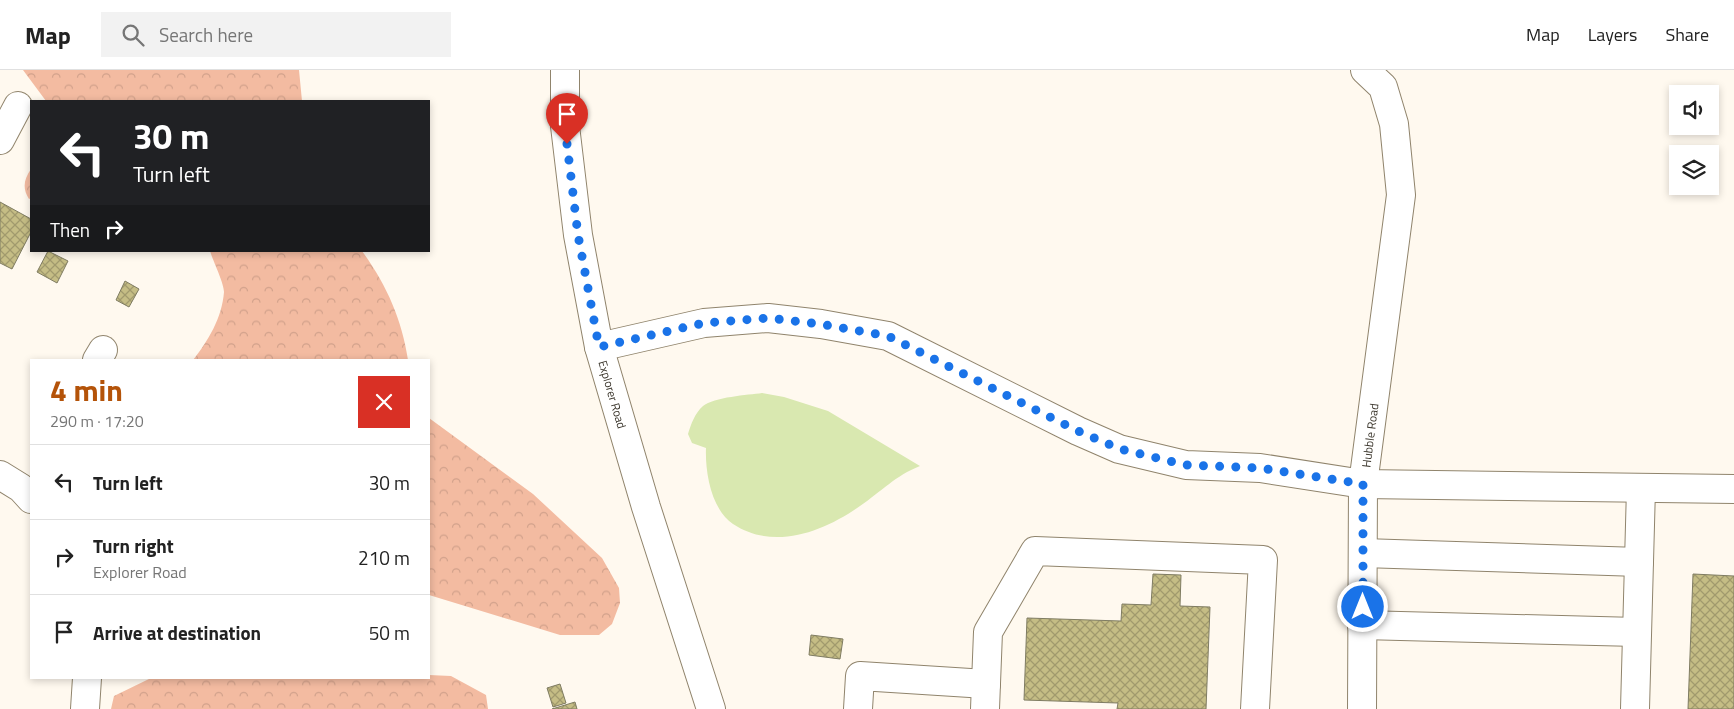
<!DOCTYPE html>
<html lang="en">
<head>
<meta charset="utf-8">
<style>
	:root { --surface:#fff; --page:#f2f2f2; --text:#222; --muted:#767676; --line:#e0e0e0; --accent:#b45309 }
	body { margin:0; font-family:"Titillium Web",sans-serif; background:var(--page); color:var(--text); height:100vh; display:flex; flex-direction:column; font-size:19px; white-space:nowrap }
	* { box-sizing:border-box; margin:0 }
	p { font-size:16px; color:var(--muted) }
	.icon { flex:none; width:28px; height:28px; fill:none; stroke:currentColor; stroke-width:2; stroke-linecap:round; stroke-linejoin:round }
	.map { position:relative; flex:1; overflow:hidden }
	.sheet { position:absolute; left:30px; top:289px; width:400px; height:320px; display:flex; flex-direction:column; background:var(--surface); border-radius:0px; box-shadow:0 2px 8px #0003 }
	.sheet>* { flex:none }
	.top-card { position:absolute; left:30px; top:30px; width:400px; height:152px; border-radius:0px; box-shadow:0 2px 8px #0003; background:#202124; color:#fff; overflow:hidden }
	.tools { position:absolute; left:1669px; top:15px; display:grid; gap:10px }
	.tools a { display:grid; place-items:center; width:50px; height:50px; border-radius:0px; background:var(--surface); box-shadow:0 2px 8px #0003; font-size:25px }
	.pin { position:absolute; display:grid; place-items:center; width:42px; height:42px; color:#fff; margin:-51px -21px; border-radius:50% 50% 50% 0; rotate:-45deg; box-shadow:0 0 5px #0007 }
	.pin .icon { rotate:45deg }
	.me { position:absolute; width:55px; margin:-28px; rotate:0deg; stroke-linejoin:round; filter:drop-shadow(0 0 4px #0008) }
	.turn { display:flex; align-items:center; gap:18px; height:105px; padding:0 20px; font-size:22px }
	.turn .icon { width:65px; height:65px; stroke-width:2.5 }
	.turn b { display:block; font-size:35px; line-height:42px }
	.then { display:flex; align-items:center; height:48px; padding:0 20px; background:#0003; gap:10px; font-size:19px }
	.round { display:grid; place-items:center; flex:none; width:52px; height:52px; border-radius:0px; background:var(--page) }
	.head { display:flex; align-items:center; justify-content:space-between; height:85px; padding:0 20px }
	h1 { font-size:30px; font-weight:700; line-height:38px; color:var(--accent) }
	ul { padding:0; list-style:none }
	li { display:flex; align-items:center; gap:15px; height:75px; padding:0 20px; border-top:1px solid var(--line) }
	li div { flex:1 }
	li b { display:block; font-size:19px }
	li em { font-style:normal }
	header { display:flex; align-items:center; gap:30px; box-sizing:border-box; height:70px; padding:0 25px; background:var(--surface); border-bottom:1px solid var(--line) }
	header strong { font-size:24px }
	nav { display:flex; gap:28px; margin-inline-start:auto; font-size:18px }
	.search { width:350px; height:45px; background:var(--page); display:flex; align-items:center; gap:12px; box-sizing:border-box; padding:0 18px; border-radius:0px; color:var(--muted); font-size:19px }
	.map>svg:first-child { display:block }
</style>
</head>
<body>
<header>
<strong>Map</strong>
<div class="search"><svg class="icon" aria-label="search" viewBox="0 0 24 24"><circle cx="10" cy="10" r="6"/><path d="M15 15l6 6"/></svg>Search here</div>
<nav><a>Map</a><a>Layers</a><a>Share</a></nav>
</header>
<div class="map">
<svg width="1734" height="639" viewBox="0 0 1734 639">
	<defs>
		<pattern id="forest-crowns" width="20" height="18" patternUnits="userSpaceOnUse" patternTransform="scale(1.25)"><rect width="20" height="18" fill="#f3bba1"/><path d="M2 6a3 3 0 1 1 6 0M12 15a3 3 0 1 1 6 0" fill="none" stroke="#d1a18b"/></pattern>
		<pattern id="building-cross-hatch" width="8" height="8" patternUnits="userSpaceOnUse" patternTransform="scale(1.25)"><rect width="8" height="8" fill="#c5bd85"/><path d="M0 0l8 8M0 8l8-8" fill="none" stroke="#a19a6d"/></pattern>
	</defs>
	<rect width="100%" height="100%" fill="#fff9ef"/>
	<path fill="url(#forest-crowns)" d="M23,0H299L302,31H46Z
		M31,99V128L29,129C22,118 24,109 31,99Z
		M210,181H362C386,214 402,249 408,290H193C208,271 222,248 224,222C224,213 213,191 210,181Z
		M429,348L533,424L602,488L619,518L620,533L612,554L599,565H560L429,525Z
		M429,605L451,606L486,625L488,639H111L114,626L151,608H429Z"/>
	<path fill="#d9e8b0" d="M762,323L784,327L828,341L920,396C895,406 882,421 860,436C823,462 774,481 733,454C711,439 705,402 706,378L692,373L688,364C691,354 695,343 703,336C714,327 748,325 762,323Z"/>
	<path fill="url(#building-cross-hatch)" stroke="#7f7c62" d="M0,132L31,149V162L12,199L0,193Z
		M48,181L68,191L57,213L37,202Z
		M125,211L139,219L129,237L116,230Z
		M1153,504L1181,505L1180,536L1210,537L1206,639H1117L1118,633L1024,630L1027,548L1121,551L1122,534L1151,535Z
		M1693,504L1734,506V639H1688Z
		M811,565L843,569L840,589L809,585Z
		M560,614L566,633L553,637L547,618Z
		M575,632L577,639H552Z"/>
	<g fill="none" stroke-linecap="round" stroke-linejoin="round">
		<g stroke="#90846c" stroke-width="30">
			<g id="minor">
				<path id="s1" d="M565,0V56L578,165L599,277L646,437L711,639"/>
				<path d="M0,70L18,36"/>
				<path d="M599,277L704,253L768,248L821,254L888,266L1078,361L1119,379L1186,395L1260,398L1363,414L1734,419"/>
				<path d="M97,290L103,280"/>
				<path d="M0,405L21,418L31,429"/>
				<path d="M1363,483L1639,492"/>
				<path d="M1362,555L1637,562"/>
				<path d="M85,639L87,608"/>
				<path d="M858,639L860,606L986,614"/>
				<path d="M985,639L988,562L1035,481L1263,490L1255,639"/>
				<path id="s2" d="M1362,639L1363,414L1401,125L1394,54L1383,17L1365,0"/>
				<path d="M1635,639L1641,418"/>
			</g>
		</g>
		<use href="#minor" stroke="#fff" stroke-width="28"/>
	</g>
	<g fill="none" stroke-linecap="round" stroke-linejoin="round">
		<path stroke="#1a73e8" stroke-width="9" stroke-dasharray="0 16.2" d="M567,74L578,165L599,277L704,253L768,248L820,254L888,266L1078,361L1120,379L1186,395L1260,398L1363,414V537"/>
	</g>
	<g text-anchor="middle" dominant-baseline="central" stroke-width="4.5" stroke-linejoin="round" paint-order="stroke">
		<g font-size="12" fill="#39342a" stroke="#fff9ef">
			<text stroke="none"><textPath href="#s1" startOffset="329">Explorer Road</textPath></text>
			<text stroke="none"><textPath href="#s2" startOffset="274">Hubble Road</textPath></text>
		</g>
	</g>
</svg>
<div class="tools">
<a><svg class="icon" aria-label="sound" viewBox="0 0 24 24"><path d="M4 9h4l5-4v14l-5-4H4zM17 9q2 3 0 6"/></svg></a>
<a><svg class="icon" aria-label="layers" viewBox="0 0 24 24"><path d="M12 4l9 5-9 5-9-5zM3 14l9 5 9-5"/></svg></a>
</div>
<div class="pin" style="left:567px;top:74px;background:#d93025"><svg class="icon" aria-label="arrive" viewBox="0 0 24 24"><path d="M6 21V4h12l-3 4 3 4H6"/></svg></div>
<svg class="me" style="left:1363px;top:537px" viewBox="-20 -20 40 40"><circle r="17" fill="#1a73e8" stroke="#fff" stroke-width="3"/><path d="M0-11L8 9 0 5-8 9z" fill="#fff"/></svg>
<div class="top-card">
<div class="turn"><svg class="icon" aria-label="left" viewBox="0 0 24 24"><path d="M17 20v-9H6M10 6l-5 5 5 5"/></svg><div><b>30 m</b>Turn left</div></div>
<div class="then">Then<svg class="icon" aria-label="right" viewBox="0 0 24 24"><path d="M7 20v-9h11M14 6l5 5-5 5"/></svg></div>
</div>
<section class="sheet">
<div class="head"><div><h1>4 min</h1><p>290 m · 17:20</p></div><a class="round" style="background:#d93025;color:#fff"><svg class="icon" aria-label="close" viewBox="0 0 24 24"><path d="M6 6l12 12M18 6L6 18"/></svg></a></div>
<ul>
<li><svg class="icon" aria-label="left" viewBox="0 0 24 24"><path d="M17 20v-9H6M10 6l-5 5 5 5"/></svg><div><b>Turn left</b></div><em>30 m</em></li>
<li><svg class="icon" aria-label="right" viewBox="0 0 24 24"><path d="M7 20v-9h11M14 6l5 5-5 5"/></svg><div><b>Turn right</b><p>Explorer Road</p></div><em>210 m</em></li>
<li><svg class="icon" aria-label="arrive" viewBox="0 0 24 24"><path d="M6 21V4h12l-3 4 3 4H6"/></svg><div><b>Arrive at destination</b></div><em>50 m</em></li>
</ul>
</section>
</div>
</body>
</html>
